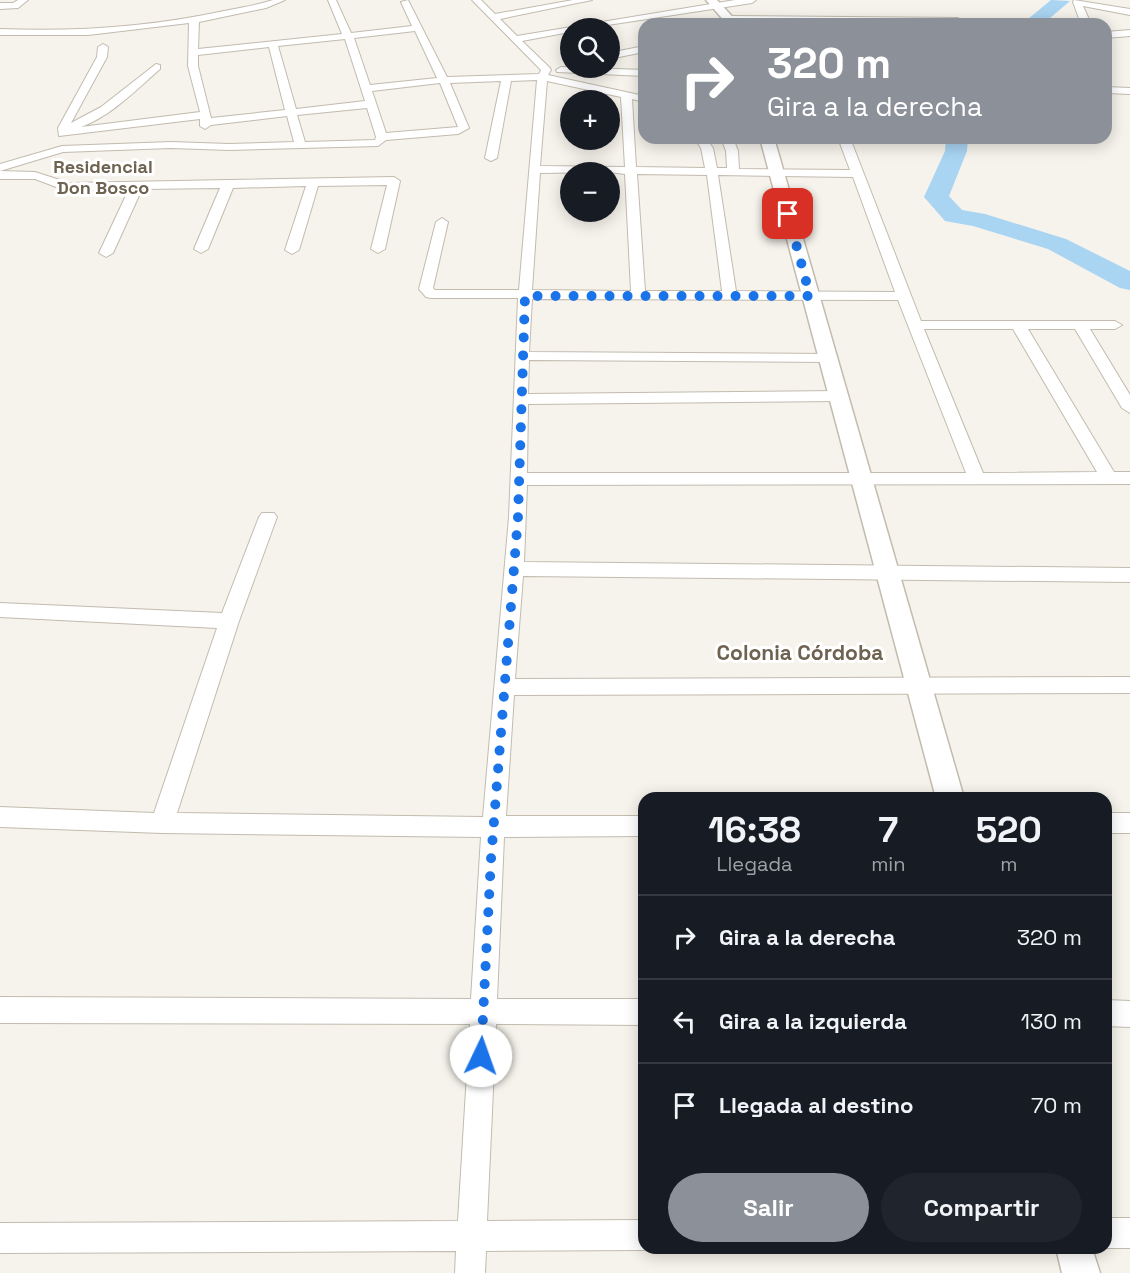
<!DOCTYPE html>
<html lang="es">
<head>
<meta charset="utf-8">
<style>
	:root { --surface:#171b24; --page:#20242c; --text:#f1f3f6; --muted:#9ea1a6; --line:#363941; --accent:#8c9099 }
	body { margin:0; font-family:"Space Grotesk",sans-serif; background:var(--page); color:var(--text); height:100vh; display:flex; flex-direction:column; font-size:22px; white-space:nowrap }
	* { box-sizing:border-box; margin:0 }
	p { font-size:20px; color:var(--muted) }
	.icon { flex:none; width:33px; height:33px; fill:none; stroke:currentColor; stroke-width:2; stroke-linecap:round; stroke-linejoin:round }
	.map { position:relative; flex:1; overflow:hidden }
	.panel { position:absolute; left:638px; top:792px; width:474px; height:462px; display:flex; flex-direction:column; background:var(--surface); border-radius:18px; box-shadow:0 3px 15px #0003 }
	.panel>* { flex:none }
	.banner { position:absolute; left:638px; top:18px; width:474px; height:126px; border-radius:18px; box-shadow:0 3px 15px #0003; background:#8c9099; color:#fff; overflow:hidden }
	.tools { position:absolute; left:560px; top:18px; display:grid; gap:12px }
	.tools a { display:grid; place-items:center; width:60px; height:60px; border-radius:50%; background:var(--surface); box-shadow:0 3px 15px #0003; font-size:30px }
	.pin { position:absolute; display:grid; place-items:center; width:51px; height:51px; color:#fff; margin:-26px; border-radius:12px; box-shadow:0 3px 9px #0006 }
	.me { position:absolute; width:66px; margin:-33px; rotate:3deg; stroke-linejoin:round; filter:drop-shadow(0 0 4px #0008) }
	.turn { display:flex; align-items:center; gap:21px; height:126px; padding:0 30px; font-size:27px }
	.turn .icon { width:78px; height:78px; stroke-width:2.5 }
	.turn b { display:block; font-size:42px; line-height:51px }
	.eta { display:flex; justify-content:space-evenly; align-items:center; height:102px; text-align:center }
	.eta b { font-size:36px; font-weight:600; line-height:42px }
	.primary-button { display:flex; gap:12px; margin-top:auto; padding:12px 30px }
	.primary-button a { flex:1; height:69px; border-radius:36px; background:var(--accent); color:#fff; font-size:24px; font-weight:600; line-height:69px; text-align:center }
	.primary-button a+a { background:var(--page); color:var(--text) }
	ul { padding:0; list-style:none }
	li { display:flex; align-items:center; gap:18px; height:84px; padding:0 30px; border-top:2px solid var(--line) }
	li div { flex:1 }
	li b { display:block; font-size:22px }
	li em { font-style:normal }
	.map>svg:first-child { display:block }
</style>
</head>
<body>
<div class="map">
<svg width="1130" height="1273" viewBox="0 0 1130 1273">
	<rect width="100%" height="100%" fill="#f6f3ec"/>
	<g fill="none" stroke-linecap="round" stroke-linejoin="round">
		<path fill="#a9d4f2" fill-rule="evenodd" d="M1051,0L1070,1L1043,24H1022Z
			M946,138H968L967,151L949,196L962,210L985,214L1066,239L1130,271V290L1120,288L1048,249L973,226L945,221L924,197L945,151Z"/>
		<g stroke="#c2bbae" stroke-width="2">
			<path id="minor" d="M18,0H28L18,8L0,9V3H13Z
				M273,0H285L266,8L199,22L198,49L342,34L328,0H336L351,33L412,26L401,2L408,0L447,77L539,74L541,70L472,0H481L495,14L573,0H592L500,19L517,36L735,0H756L752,3L588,28H570V32L522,41L550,68L551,70L548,75L644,96V102L632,99L636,167L705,168L701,148L694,138H706L713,148L717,168H727L726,151L721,138H733L738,151L739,169L850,170L838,138H850L921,321H1115L1122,325L1115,329H1090L1130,395V413L1122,408L1075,329H1028L1114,472H1130V484L527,485L524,562L1130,568V582L523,576L515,679L1130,677V693L514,695L506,816H644V836L504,837L497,999H644V1025L496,1024L487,1221L644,1220V1248H648L644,1250L486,1251L485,1273H455L456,1251L0,1253V1223L458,1221L470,1024L0,1023V997L471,999L481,837L162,833L0,827V807L154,813L217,628L0,617V603L222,613L259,517L262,513H274L277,517L239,621L177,813L483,817L509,517L518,298H431L426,297L419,289L436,222L442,218L448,222L433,288L435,290H519L537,80L511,81L497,158L491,161L485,158L501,81L450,83L469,128L458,134L386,140L378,146L229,150L171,148L63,152L0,171L35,172L69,183L394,177L400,181L385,249L378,253L371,249L387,185L318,186L299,250L292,254L285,250L306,186L233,188L208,249L201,253L194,249L220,188L142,189L113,253L106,257L99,253L129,189L67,191L35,179H0V164L62,146L171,142L229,144L294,142L287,116L211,125L205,129L200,126V119L59,136L58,128L97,57L98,47L103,44L108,47L107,57L71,123L101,107L156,64L160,65V69C136,90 111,116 81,127L200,112L188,66L189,23L88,35H0V29C75,32 150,27 224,11C240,8 257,5 273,0ZM415,31L437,78L370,85L354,38ZM345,39L365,101L296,109L278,46ZM269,47L285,110L211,118L198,66V55ZM547,81L621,97L625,167L540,166ZM440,83L458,127L386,133L372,91ZM367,108L376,137L375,140L305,142L297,115ZM609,172L625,174L631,291L532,290L540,173ZM637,174L707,175L722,291H645ZM718,175L853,177L895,292L736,291ZM532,299L898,300L966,473H527L528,404L838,401L846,396L838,391L528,394L529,360L828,362L835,358L828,354L529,352ZM924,329H1013L1097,472L983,473Z
				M1074,0L1130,9V15L1083,6L1091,24H1081L1073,2Z
				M730,16L958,18L963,21L958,24L727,21L725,19Z
				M1130,30V36L1106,38V32Z
				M644,46V52L609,59V53Z
				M561,67L644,70V76L557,72L556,70Z
				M1106,87L1130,88V94L1106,93Z
				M1106,813H1130V833H1106Z
				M1106,1000L1130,1001V1027L1106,1026Z
				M1106,1218H1130V1248H1106Z"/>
		</g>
		<g stroke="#c2bbae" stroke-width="3">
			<path id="tertiary" d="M706,0H717L739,24H727Z
				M760,138H774L964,798H936Z
				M1056,1248H1092L1100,1273H1062Z"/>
		</g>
		<use href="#minor" fill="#fff" fill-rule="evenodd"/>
		<use href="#tertiary" fill="#fff" fill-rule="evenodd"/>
	</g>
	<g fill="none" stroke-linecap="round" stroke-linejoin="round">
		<path stroke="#1a73e8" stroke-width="10" stroke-dasharray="0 18" d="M481,1056L491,859L518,517L525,296H810L788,214"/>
	</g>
	<g text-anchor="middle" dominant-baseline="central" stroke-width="6" stroke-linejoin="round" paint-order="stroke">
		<g font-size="18" font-weight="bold" fill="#6e6250" stroke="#fff">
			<text x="103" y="166">Residencial<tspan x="103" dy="21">Don Bosco</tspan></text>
		</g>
		<g font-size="21" font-weight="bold" fill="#6e6250" stroke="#fff">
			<text x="800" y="652">Colonia Córdoba</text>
		</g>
	</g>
</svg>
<div class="tools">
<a><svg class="icon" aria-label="search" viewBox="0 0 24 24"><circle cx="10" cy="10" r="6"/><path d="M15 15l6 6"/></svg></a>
<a>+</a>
<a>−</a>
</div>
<div class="pin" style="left:788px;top:214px;background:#d93025"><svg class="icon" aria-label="arrive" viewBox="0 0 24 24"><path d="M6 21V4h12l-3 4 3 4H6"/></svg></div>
<svg class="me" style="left:481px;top:1056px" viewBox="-20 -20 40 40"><circle r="19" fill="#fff"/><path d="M0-13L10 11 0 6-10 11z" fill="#1a73e8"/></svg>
<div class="banner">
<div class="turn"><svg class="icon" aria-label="right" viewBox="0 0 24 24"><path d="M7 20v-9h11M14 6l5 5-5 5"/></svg><div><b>320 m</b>Gira a la derecha</div></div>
</div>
<section class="panel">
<div class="eta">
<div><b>16:38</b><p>Llegada</p></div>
<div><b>7</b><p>min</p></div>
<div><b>520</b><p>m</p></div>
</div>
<ul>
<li><svg class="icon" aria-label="right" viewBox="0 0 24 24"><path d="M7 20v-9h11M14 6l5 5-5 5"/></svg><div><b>Gira a la derecha</b></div><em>320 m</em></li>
<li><svg class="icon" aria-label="left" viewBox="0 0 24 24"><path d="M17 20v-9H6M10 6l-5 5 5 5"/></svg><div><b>Gira a la izquierda</b></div><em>130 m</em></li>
<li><svg class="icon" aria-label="arrive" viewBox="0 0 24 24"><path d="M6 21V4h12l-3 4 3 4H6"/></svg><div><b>Llegada al destino</b></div><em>70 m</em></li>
</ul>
<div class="primary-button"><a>Salir</a><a>Compartir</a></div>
</section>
</div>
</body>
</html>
